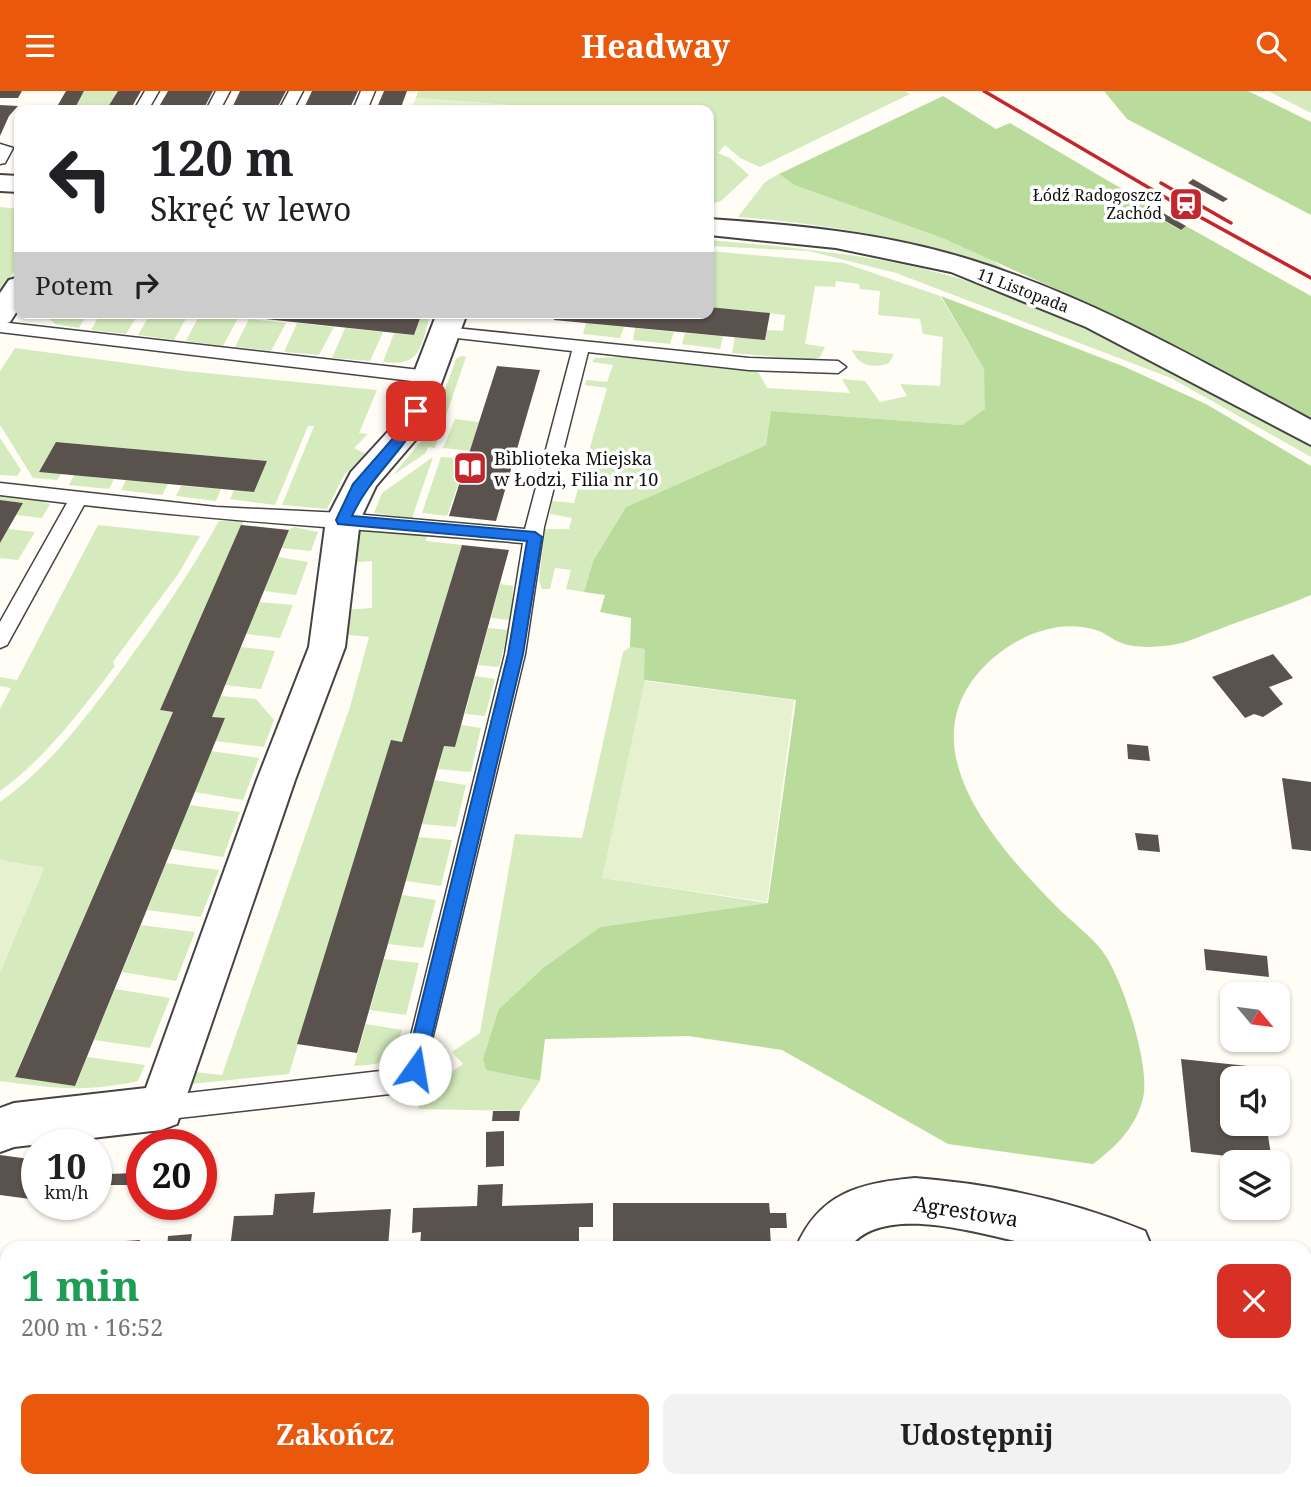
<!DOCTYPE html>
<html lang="pl">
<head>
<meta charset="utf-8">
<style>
	:root { --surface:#fff; --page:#f2f2f2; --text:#202124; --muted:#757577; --accent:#ea580c }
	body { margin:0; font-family:"Noto Serif",serif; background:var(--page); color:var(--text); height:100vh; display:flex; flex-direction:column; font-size:26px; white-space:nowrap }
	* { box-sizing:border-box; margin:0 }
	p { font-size:23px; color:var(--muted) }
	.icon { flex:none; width:38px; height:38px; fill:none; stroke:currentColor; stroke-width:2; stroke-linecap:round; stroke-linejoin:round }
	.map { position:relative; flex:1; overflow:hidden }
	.drawer { position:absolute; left:0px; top:1150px; width:1312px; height:247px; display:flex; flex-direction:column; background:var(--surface); border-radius:21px 21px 0 0; box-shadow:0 2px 5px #0004 }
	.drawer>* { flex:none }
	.guide { position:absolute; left:14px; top:14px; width:700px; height:214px; border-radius:14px; box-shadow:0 2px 5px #0004; background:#fff; color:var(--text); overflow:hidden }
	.needle { width:46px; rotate:119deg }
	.buttons { position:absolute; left:1220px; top:891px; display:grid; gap:14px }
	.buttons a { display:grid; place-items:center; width:70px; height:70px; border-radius:14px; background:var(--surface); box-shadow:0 2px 5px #0004; font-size:35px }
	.speed { position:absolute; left:21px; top:1038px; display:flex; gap:14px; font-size:35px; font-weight:700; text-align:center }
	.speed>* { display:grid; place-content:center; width:91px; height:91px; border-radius:50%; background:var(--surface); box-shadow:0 2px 5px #0004; line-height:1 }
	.speed small { font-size:18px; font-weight:400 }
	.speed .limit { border:10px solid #d22; background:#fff; color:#111 }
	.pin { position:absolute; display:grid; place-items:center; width:60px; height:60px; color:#fff; margin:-30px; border-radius:14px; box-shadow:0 4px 10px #0006 }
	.me { position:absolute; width:77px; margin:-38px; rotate:13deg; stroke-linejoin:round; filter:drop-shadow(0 0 5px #0008) }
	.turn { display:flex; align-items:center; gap:24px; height:147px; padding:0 21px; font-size:32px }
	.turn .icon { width:91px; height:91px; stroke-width:2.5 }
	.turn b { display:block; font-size:49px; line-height:60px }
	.then { display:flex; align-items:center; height:66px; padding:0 21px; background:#0003; gap:14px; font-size:26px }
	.round { display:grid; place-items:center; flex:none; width:74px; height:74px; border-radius:14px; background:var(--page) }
	.headline { display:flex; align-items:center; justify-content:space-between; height:119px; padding:0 21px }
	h1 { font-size:42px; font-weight:700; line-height:52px; color:#1e9e55 }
	.primary-button { display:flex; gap:14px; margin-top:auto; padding:14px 21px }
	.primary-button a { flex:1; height:80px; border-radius:14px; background:var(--accent); color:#fff; font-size:28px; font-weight:700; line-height:80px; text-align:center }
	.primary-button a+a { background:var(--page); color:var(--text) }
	header { display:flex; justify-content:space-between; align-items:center; height:91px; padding:0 21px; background:var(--accent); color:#fff; font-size:32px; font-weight:700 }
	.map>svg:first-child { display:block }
</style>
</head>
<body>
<header><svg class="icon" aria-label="menu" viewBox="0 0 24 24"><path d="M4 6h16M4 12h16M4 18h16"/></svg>Headway<svg class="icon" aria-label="search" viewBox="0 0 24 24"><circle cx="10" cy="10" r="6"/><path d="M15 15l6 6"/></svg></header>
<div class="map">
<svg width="1311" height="1396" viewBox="0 0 1311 1396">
	<rect width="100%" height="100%" fill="#fffdf5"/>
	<path fill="#d5ebbd" d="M84,0H118L106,19H74Z
		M418,0H905L910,3L760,76L740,67L725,54L718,62L730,67L749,84L721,110L709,114V19H575L416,7Z
		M1268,0H1311V22Z
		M779,83L794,94L942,147L990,168L1005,178C917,149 829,133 738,126L765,91Z
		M0,116L19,118V173L0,201Z
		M709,149C790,156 872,163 951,185C1080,221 1195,292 1311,356V366L1171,287L896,182L809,160L709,155Z
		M709,160L844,172L940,205L984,278L986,318L962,334L771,320L766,354L626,416L593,470L584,501L566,498L571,479L555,477L550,498H542L539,490L545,438H569L572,427L550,423L552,410L574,412L607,297L585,294L586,289L607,291L613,274L592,271L595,267L622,266L757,279L767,297L850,302L842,288L865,290L880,311L907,305L900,293L940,295L943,246L923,243L920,228L878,224L880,200L860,198L859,193L836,190L835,196L815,195L805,253L825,256L820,266L812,269L732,262L735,246L765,249L767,239L783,240L785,224L709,216Z
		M88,222L79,237L55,233L44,223Z
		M101,222H139L126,243L91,239Z
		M151,222H189L174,249L138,244Z
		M422,222H431C420,255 423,276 383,271L394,242L414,244Z
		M200,223L238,227L223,255L186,250Z
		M249,228L286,232L271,260L235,256Z
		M297,232L334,236L319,264L284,261Z
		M586,232L624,236L620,247L583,243Z
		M345,237L383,241L370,270L332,267Z
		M635,237L674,241L670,253L633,249Z
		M685,242L723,245L720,258L682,253Z
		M15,257L185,280L377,299L359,342L368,343L354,357L366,363L344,384L327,418L282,414L314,335H308L275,414L230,408L234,399L254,401L267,370L57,351L40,381L61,383L57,389L33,387L0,334V280Z
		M852,259L894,263L889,272C873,278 858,275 852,259Z
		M461,265L466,266L435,357L428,356L426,362L393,384L430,340L456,268Z
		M455,328L479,331L470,360L443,357Z
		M0,347L21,379L17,385L0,384Z
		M433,366L412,427L374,422L382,402Z
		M441,366L467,368L447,425L422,422Z
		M74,384L114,388L109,398L69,394Z
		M126,389L168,393L162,404L121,399Z
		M181,395L221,398L216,410L176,405Z
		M0,402L25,405L50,413L42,427L16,424L23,412L0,409Z
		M219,430H244L160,619L173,621L15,985L75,995L87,966L145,974L138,990C84,1002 53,997 0,990V881L44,777L0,769V711C48,677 84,629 119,582C155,533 189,484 219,430Z
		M98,434L200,445L179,482L113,571L115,575C80,620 46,667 0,700V618L11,597L0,595V586L17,589Z
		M294,436L318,441L311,460L281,457L289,439Z
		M367,437L427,444L426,450L462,454L402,651L391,650L289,983L191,993L195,981L222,984L350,616L369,546L342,543V519L372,517V470L349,472L358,440Z
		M8,438L35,441L18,469L0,467V452Z
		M278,466L308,471L296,504L264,500Z
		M500,493L513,495L511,529L491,527Z
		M259,511L293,514L280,547L246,543Z
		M488,537L508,539L499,576L478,574Z
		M241,556L275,560L261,598L225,594Z
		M630,556L645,558V590L603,787L768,812L600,836L543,877L499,918L486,979L540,990L520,1020L419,1018L418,1004L463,973L452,961L480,942L515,743L582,747L623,561Z
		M475,585L495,588L485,625L465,623Z
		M220,605L256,608L274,629L264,656L215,650L224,628L212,626Z
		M461,634L481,637L471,681L438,678L444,655L455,656Z
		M211,660L259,667L243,709L194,701Z
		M434,689L466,694L456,736L422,733Z
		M189,714L240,721L223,766L172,758Z
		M418,746L452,749L441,795L406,790Z
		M166,772L219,779L201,826L147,819Z
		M402,804L436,809L423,857L388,853Z
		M141,834L195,841L176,890L122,881Z
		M384,868L419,872L406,924L370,919Z
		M115,898L170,907L150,957L94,949Z
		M366,933L402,939C392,971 387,973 354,975Z"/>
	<path fill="#b9dc9c" d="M1104,0H1248L1311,31V124L1127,28Z
		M943,5L996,38L1010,32L1151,115L1146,119L1180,139L1186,135L1311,205V331L1090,213L942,147L794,94L779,83Z
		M941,205L1125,276L1206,313L1311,375V504C1280,517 1248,527 1217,539C1202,544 1187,552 1172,554C1155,556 1135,558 1119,551C1112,548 1104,541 1096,539C1050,525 999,553 972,590C915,669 1005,763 1058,817C1072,831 1091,845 1103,861C1122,886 1151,976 1143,1007C1136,1036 1116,1056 1093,1073L948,1053L782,959L688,945L545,948L540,990L486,979L483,968L499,918L543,877L600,836L768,812L796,609L644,589L645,558L630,556L631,527L600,521L605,504L584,501L593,470L626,416L766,354L771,320L962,334L985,318L984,278Z"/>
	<path fill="#e6f2cf" d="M416,7L575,19H411Z
		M645,590L794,609L767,811L602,787Z
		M0,769L44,777L0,881Z"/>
	<path fill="#5a524d" d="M0,0H22L18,7H0Z
		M66,0H84L74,19H55Z
		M118,0H141L130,19H106Z
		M168,0H213L203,19H157Z
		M240,0H286L276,19H231Z
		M312,0H358L349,19H303Z
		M384,0H407L400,19H376Z
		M0,14L18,15L9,25L0,45Z
		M1193,88L1228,108L1223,111L1188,92Z
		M1151,115L1186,135L1181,139L1145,118Z
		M709,216L770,222L765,249L554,229L556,222H709Z
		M211,222H422L414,244Z
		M497,275L540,279L496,430L449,425Z
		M56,351L267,370L254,401L39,381Z
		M0,409L23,412L0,452Z
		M241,434L289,439L212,626L225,627L75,995L15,986L173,621L160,619Z
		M462,454L509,459L455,656L444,655L357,962L297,953L391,649L402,651Z
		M1273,563L1293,587L1269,596L1283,613L1263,626L1254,623L1245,627L1212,586Z
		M1127,653L1148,655L1150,670L1128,668Z
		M1282,687L1311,691V760L1292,758Z
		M1135,742L1158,744L1160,761L1138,759Z
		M1204,858L1267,865L1269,886L1206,879Z
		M1181,968L1257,976L1259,987H1232V1032H1266L1272,1070L1191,1061Z
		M493,1020H520L519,1030H492Z
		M504,1040V1075L486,1076V1041Z
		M0,1064L37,1069V1090L30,1108L0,1104Z
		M136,1082L134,1094H106L108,1083Z
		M503,1093L502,1115L593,1112V1136H579V1157H420L421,1141L412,1142L413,1117L477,1115L478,1094Z
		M315,1101L313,1122L391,1118L388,1157H230L234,1125L273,1124L275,1103Z
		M613,1112H769L770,1122H786L787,1137H770L771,1156H613Z
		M192,1143L190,1157H167L168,1145Z
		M140,1149L139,1157H110L111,1151Z
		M892,1152V1157H851L850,1153Z
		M120,1390H178L177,1396H118Z
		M334,1390H384L383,1396H333Z
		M700,1390H746V1396H700Z
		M912,1390H958L959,1396H912Z"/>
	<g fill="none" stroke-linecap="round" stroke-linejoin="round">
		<g stroke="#444" stroke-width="3">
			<path id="service" d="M145,0H159L148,19H134Z
				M216,0H230L220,19H206Z
				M289,0H303L293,19H279Z
				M361,0H375L367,19H353Z
				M0,53L13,57L5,72L0,73Z
				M0,231L429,280L437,286L429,292L0,241Z
				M445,236L749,267L838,270L846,276L838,282L749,279L588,261L544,436L525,563L423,986L418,993L399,1002L161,1029L152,1025L149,1017L152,1009L161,1005L398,978L404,973L505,563L523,452C377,439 230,431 84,414L7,554L0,557V531L67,412L0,404V392L216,416L343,422L525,438L572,260L439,245V237Z"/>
		</g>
		<g stroke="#444" stroke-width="4">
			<path id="minor" d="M19,186V217L10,231L0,234V202L9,189Z
				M437,222H467L424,339L376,395L360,429L345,556L295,689L177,1033L161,1039L14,1056L0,1061V1017L14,1012L146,997L257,689L309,556L326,429L351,381L394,334Z
				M915,1087C993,1093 1072,1110 1145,1140L1152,1157C1118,1157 1082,1161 1049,1157C999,1150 886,1106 849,1157H796C819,1102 860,1092 915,1087Z
				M1306,1183L1311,1185V1233L1306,1231Z
				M0,1276H7V1326H0Z
				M202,1390H254L252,1396H200Z
				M785,1390H837V1396H785Z"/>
		</g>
		<g stroke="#444" stroke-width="4">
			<path id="tertiary" d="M0,84L19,85V101L0,100Z
				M709,128C797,134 886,142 971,169C1091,206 1201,270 1311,329V354L1086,236L951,181L836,157L709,144Z"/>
		</g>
		<use href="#service" fill="#fff" fill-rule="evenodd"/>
		<use href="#minor" fill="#fff" fill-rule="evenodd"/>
		<use href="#tertiary" fill="#fff" fill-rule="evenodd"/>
		<path stroke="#c4262e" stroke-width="3.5" d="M984,0L1180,115L1311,187
			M1161,92L1231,132"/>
	</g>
	<path fill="#1a73e8" stroke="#114b97" stroke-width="2" d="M416,315L423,320C405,361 371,383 352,425L535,441L542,446L523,563L424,978L421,984L415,987L408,984L405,978L508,563L527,450L338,433L336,429L353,393L402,337L412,317Z"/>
	<defs>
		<g id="station-square" transform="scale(1.75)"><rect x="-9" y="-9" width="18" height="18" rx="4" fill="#c4262e" stroke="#fff"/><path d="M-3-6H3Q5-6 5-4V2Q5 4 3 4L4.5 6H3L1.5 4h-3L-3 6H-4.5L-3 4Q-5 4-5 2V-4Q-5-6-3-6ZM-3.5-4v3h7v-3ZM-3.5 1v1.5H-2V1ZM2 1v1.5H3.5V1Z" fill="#fff"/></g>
		<g id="library-square" transform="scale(1.75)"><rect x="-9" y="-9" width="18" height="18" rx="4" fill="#c4262e" stroke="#fff"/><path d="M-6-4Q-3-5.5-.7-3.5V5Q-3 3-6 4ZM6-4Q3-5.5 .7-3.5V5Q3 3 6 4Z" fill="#fff"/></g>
	</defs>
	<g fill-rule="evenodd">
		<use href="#station-square" x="1186" y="113"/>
		<use href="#library-square" x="470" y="377"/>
	</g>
	<g text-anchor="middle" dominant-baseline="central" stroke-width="7" stroke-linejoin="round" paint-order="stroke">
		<g font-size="16" fill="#111" stroke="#fff" text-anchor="end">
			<text x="1162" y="104">Łódź Radogoszcz<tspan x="1162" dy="18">Zachód</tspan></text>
		</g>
		<g font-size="16" fill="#111" stroke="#fff">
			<text transform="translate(1023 199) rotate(21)">11 Listopada</text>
		</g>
		<g font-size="18" fill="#111" stroke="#fff" text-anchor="start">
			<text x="494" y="367">Biblioteka Miejska<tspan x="494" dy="21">w Łodzi, Filia nr 10</tspan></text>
		</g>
		<g font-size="21" fill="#111" stroke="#fff">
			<text transform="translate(966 1120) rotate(9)">Agrestowa</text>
		</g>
	</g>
</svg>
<div class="buttons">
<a><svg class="needle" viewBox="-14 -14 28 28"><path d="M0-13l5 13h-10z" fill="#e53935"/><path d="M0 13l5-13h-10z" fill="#757577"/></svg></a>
<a><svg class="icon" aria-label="sound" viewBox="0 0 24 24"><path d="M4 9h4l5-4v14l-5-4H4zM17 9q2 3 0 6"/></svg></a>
<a><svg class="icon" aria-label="layers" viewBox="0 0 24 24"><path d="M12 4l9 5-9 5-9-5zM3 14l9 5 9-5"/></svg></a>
</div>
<div class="speed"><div>10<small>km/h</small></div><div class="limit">20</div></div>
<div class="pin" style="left:416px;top:320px;background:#d93025"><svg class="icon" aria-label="arrive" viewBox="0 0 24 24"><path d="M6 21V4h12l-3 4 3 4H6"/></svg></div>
<svg class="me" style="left:415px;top:978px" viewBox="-20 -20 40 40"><circle r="19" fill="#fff"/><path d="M0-13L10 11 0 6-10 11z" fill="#1a73e8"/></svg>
<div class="guide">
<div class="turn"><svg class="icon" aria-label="left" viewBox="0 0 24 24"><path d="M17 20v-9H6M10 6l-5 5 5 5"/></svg><div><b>120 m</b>Skręć w lewo</div></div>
<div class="then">Potem<svg class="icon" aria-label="right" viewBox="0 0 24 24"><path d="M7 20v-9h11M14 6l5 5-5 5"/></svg></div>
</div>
<section class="drawer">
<div class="headline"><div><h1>1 min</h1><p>200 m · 16:52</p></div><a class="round" style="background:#d93025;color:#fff"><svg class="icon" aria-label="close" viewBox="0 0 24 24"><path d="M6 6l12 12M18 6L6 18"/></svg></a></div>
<div class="primary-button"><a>Zakończ</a><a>Udostępnij</a></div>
</section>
</div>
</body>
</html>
